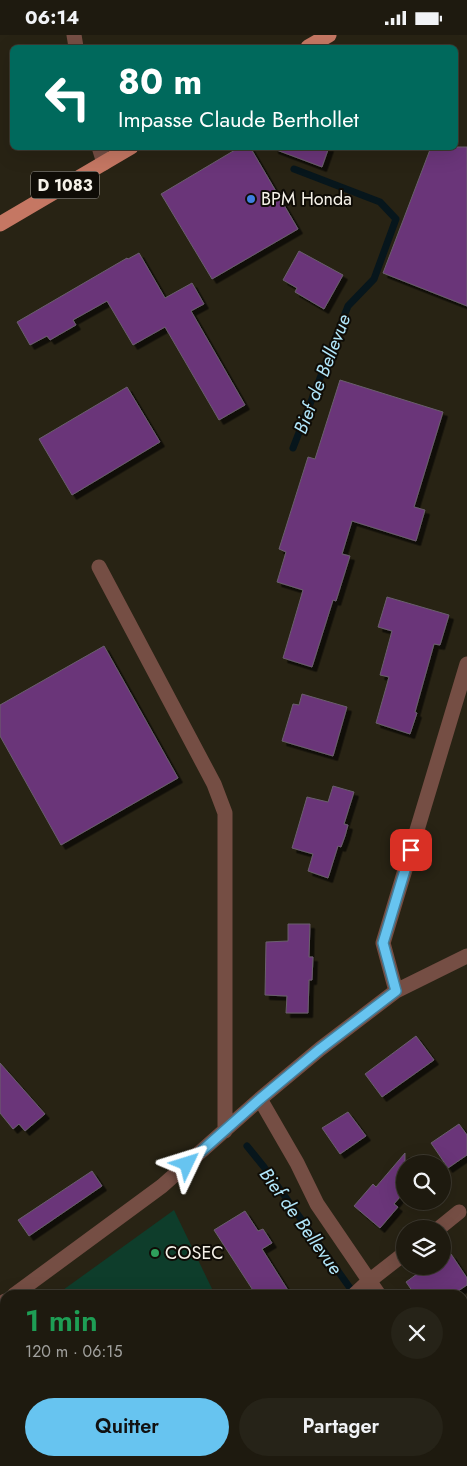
<!DOCTYPE html>
<html lang="fr">
<head>
<meta charset="utf-8">
<style>
	:root { --surface:#1e1a0f; --page:#262318; --text:#f1f3f6; --muted:#a1a19e; --line:#3c382f; --accent:#67c4f0 }
	body { margin:0; font-family:Jost,sans-serif; background:var(--page); color:var(--text); height:100vh; display:flex; flex-direction:column; font-size:19px; white-space:nowrap }
	* { box-sizing:border-box; margin:0 }
	p { font-size:16px; color:var(--muted) }
	.icon { flex:none; width:28px; height:28px; fill:none; stroke:currentColor; stroke-width:2; stroke-linecap:round; stroke-linejoin:round }
	.map { position:relative; flex:1; overflow:hidden }
	.details { position:absolute; left:0px; top:1255px; width:468px; height:176px; display:flex; flex-direction:column; background:var(--surface); border-radius:15px 15px 0 0; box-shadow:0 5px 20px #0002,0 0 0 1px var(--line) }
	.details>* { flex:none }
	.hud { position:absolute; left:10px; top:10px; width:448px; height:105px; border-radius:8px; box-shadow:0 5px 20px #0002,0 0 0 1px var(--line); background:#00695c; color:#fff; overflow:hidden }
	.buttons { position:absolute; left:396px; top:1120px; display:grid; gap:10px }
	.buttons a { display:grid; place-items:center; width:55px; height:55px; border-radius:50%; background:var(--surface); box-shadow:0 5px 20px #0002,0 0 0 1px var(--line); font-size:25px }
	.pin { position:absolute; display:grid; place-items:center; width:42px; height:42px; color:#fff; margin:-21px; border-radius:10px; box-shadow:0 2px 8px #0006 }
	.me { position:absolute; width:55px; margin:-28px; rotate:49deg; stroke-linejoin:round; filter:drop-shadow(0 0 4px #0008) }
	.turn { display:flex; align-items:center; gap:18px; height:105px; padding:0 25px; font-size:22px }
	.turn .icon { width:65px; height:65px; stroke-width:2.5 }
	.turn b { display:block; font-size:35px; line-height:42px }
	.round { display:grid; place-items:center; flex:none; width:52px; height:52px; border-radius:26px; background:var(--page) }
	.headline { display:flex; align-items:center; justify-content:space-between; height:85px; padding:0 25px }
	h1 { font-size:30px; font-weight:600; line-height:38px; color:#1e9e55 }
	.action { display:flex; gap:10px; margin-top:auto; padding:10px 25px }
	.action a { flex:1; height:58px; border-radius:30px; background:var(--accent); color:#111; font-size:20px; font-weight:600; line-height:58px; text-align:center }
	.action a+a { background:var(--page); color:var(--text) }
	.status { display:flex; justify-content:space-between; align-items:center; height:35px; padding:0 25px; background:var(--surface); direction:ltr }
	.status svg { height:14px; fill:currentColor }
	.map>svg:first-child { display:block }
</style>
</head>
<body>
<div class="status"><b>06:14</b><svg viewBox="0 0 49 12"><path d="M0 12V9h3v3zM5 12V6h3v6zM10 12V3h3v9zM15 12V0h3v12zM26 1h20v11H26zM47 4h2v5h-2z"/></svg></div>
<div class="map">
<svg width="467" height="1431" viewBox="0 0 467 1431">
	<defs>
		<filter id="shadow"><feDropShadow dx="4.5" dy="4.5" stdDeviation="0" flood-color="#0009"/></filter>
	</defs>
	<rect width="100%" height="100%" fill="#282314"/>
	<path fill="#0e3d2b" d="M174,1175L215,1260H56Z
		M5,1297V1426H291L293,1431H0V1301Z"/>
	<g fill="none" stroke-linecap="round" stroke-linejoin="round">
		<path stroke="#07161c" stroke-width="7" d="M293,413L348,271L374,244L396,184L380,167L294,134
			M247,1111L264,1132L355,1260
			M462,1391L467,1392"/>
	</g>
	<path fill="#6a3579" stroke="#6a5f6d" filter="url(#shadow)" d="M240,112H250L298,194L212,244L161,159Z
		M274,112H329L322,132L274,114Z
		M431,112H467V271L383,238Z
		M299,216L343,240L324,274L295,257L297,253L283,245Z
		M139,218L165,263L192,248L204,269L191,276L245,370L219,385L165,292L133,310L107,266L73,285L76,290L50,305L47,301L30,310L17,287L127,223L128,224Z
		M340,345L443,377L414,472L425,475L416,506L352,486L342,519L350,521L336,566L333,565L312,632L283,623L303,555L277,547L286,517L279,514L308,422L315,424Z
		M127,352L160,407L72,460L39,404Z
		M387,562L449,580L440,610L434,609L415,677L417,678L410,699L376,688L389,642L380,640L392,596L378,592Z
		M104,611L178,743L61,810L0,701V670Z
		M302,659L347,672L333,721L282,706L293,669L299,670Z
		M333,751L354,757L344,789L348,790L345,801L341,812L338,811L328,843L308,836L313,819L292,813L307,762L328,767Z
		M288,889H310L309,922H313L312,945H309L308,978H286L287,961L265,960L266,907L288,906Z
		M416,1001L434,1025L382,1062L365,1039Z
		M0,1028L45,1079L25,1096L19,1089L13,1094L0,1078Z
		M348,1077L366,1101L340,1119L322,1093Z
		M459,1089L467,1100V1120L448,1133L431,1108Z
		M405,1118V1156L394,1169L398,1172L380,1193L354,1171L373,1149L376,1152Z
		M92,1136L102,1151L29,1201L18,1185Z
		M245,1176L258,1196L263,1194L272,1208L262,1214L291,1260H256L214,1195Z
		M451,1219L467,1243V1250L452,1260H415L406,1247L428,1231H442V1225Z"/>
	<g fill="none" stroke-linecap="round" stroke-linejoin="round">
		<path stroke="#754e44" stroke-width="15" d="M74,0L76,12
			M99,112L104,128
			M99,532L214,749L225,778V1096
			M396,956L383,908L467,629
			M260,1064L297,1128L317,1169L379,1260
			M438,1194L459,1177
			M14,1260L162,1151L260,1064L320,1014L396,956L467,921
			M354,1260L369,1246L405,1218
			M0,1270L5,1266
			M462,1366L467,1369"/>
		<path stroke="#c57763" stroke-width="15" d="M308,12L329,0
			M0,189L131,112"/>
	</g>
	<g fill="none" stroke-linecap="round" stroke-linejoin="round">
		<g stroke="#437f9c" stroke-width="12">
			<path id="route" d="M187,1129L260,1064L320,1014L396,956L383,908L411,815"/>
		</g>
		<use href="#route" stroke="#67c4f0" stroke-width="9"/>
	</g>
	<circle fill="#3f7fe0" stroke="#0f0c06" stroke-width="2" cx="251" cy="164" r="5"/>
	<circle fill="#2e9e5b" stroke="#0f0c06" stroke-width="2" cx="155" cy="1218" r="5"/>
	<g text-anchor="middle" dominant-baseline="central" stroke-width="4" stroke-linejoin="round" paint-order="stroke">
		<rect fill="#0f0c06" stroke="#b1ada5" stroke-width="1" x="31" y="136.5" width="68" height="27" rx="4"/>
		<g font-size="16" font-weight="bold" fill="#f6f2e9">
			<text x="65" y="150">D 1083</text>
		</g>
		<g font-size="18" fill="#f6f2e9" stroke="#0f0c06" text-anchor="start">
			<text x="261" y="164">BPM Honda</text>
			<text x="165" y="1218">COSEC</text>
		</g>
		<g font-size="19" font-style="italic" fill="#b1e6fa" stroke="#0f0c06">
			<text transform="translate(322 339) rotate(-69)">Bief de Bellevue</text>
			<text transform="translate(301 1186) rotate(54)">Bief de Bellevue</text>
		</g>
	</g>
</svg>
<div class="buttons">
<a><svg class="icon" aria-label="search" viewBox="0 0 24 24"><circle cx="10" cy="10" r="6"/><path d="M15 15l6 6"/></svg></a>
<a><svg class="icon" aria-label="layers" viewBox="0 0 24 24"><path d="M12 4l9 5-9 5-9-5zM3 14l9 5 9-5"/></svg></a>
</div>
<div class="pin" style="left:411px;top:815px;background:#d93025"><svg class="icon" aria-label="arrive" viewBox="0 0 24 24"><path d="M6 21V4h12l-3 4 3 4H6"/></svg></div>
<svg class="me" style="left:187px;top:1129px" viewBox="-20 -20 40 40"><path d="M0-17L14 15 0 8-14 15z" fill="#67c4f0" stroke="#fff" stroke-width="4"/></svg>
<div class="hud">
<div class="turn"><svg class="icon" aria-label="left" viewBox="0 0 24 24"><path d="M17 20v-9H6M10 6l-5 5 5 5"/></svg><div><b>80 m</b>Impasse Claude Berthollet</div></div>
</div>
<section class="details">
<div class="headline"><div><h1>1 min</h1><p>120 m · 06:15</p></div><a class="round"><svg class="icon" aria-label="close" viewBox="0 0 24 24"><path d="M6 6l12 12M18 6L6 18"/></svg></a></div>
<div class="action"><a>Quitter</a><a>Partager</a></div>
</section>
</div>
</body>
</html>
